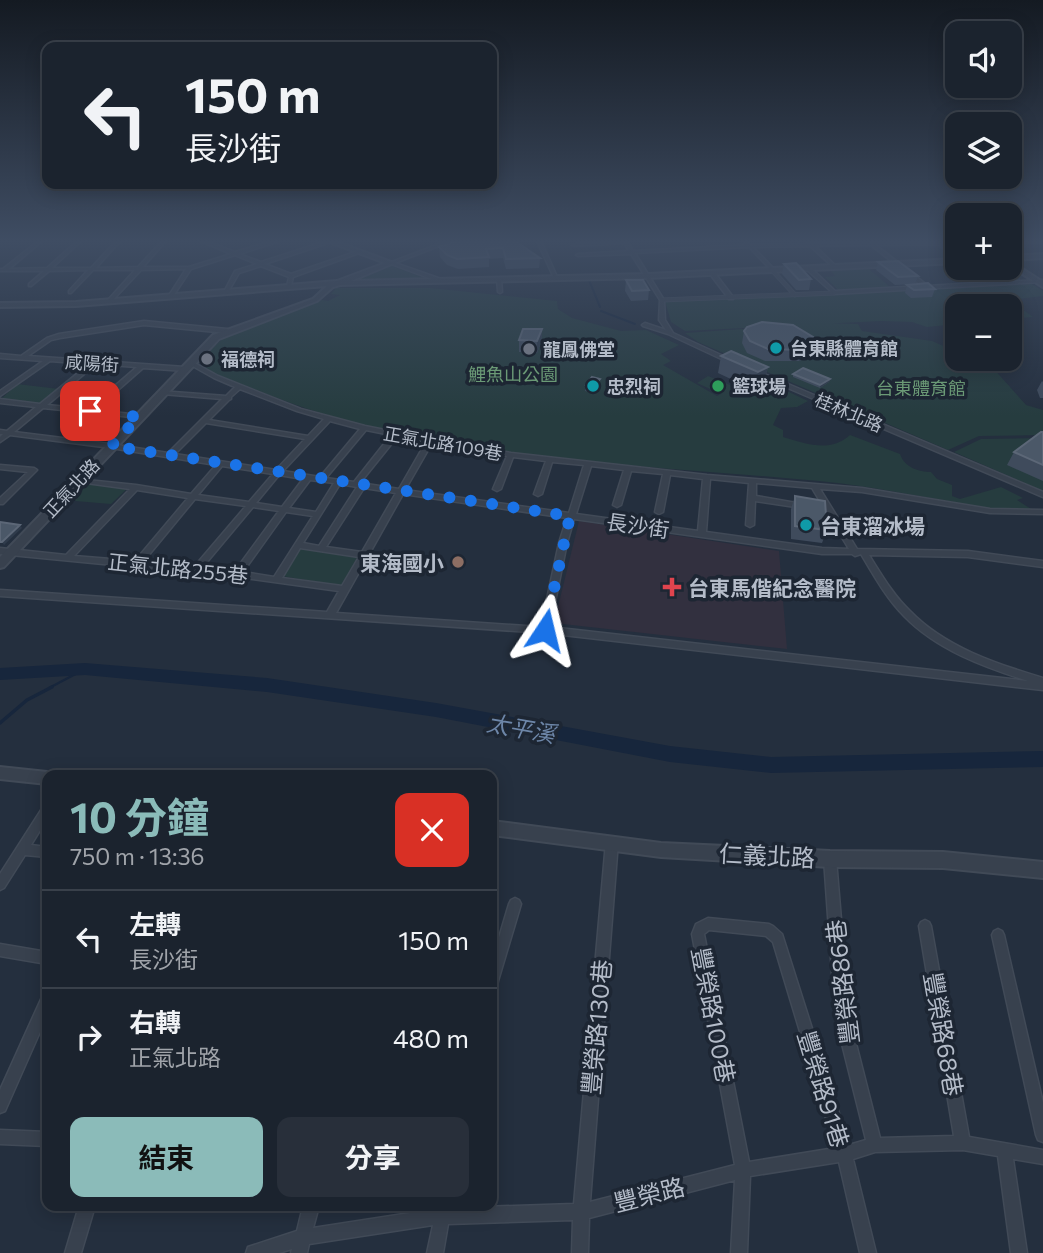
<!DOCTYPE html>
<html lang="zh-TW">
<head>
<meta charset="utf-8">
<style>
	:root { --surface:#1b232e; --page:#282f3a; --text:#f1f3f6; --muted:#a0a4aa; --line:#39404a; --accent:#8bbbb9 }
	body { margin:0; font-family:Commissioner,"Noto Sans TC",sans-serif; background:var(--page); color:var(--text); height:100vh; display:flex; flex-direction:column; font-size:26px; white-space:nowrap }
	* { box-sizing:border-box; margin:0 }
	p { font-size:23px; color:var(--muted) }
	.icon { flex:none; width:38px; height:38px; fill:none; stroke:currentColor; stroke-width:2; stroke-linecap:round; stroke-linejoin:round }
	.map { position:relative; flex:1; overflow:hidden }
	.sheet { position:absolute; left:42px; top:770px; width:455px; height:441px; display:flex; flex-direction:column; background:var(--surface); border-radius:14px; box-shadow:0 4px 18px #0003,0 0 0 2px var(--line) }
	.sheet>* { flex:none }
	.top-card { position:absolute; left:42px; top:42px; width:455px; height:147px; border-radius:14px; box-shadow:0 4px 18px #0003,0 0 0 2px var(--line); background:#1b232e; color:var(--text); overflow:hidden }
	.controls { position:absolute; left:945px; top:21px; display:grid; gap:14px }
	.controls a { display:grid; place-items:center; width:77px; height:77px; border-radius:14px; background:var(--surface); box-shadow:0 4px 18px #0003,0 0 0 2px var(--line); font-size:35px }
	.pin { position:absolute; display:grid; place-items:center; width:60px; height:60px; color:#fff; margin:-30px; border-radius:14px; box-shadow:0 4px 10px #0006 }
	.me { position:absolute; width:77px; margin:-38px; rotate:10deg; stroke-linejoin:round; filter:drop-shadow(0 0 5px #0008) }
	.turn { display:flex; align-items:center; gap:24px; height:147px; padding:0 28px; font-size:32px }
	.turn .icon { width:91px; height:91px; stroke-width:2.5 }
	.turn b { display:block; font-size:49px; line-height:60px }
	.round { display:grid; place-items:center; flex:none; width:74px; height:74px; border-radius:14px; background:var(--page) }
	.summary { display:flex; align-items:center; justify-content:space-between; height:119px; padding:0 28px }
	h1 { font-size:42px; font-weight:700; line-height:52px; color:var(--accent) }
	.primary-button { display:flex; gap:14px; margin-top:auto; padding:14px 28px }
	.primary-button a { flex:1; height:80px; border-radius:14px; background:var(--accent); color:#111; font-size:28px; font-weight:700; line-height:80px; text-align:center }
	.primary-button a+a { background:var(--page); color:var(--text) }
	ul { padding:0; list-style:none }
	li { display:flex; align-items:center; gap:21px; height:98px; padding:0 28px; border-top:2px solid var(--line) }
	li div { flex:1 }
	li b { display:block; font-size:26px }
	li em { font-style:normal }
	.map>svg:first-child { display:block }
</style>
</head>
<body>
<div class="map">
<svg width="1043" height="1253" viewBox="0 0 1043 1253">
	<rect width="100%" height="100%" fill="#242f3e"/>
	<path fill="#32303f" d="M579,521L779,551L787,649L554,623Z"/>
	<path fill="#263c3f" d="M392,266L424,278L357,280Z
		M868,268L891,288L839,291L825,277L835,276L830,270Z
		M1032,284L1043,291V296L1010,300L1033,317L1010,319V306H957V324L927,327L912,322L881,321L685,331L671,322L665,301Z
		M336,288H430L557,301L558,309L572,318L621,331L646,330L679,345L661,354L671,361L663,365L717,396L721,394L697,383L708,376L752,394L772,384L808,401L797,407L781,408L773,425L783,430V437C807,444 830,453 850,435L900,454C904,467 919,472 931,472L937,479L952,485V496L960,499L1001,487L1023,498L1017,500L1031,509L1002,510C941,501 880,487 819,481C668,467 514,462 366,426C313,413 262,393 211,372L201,363L215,358L207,354L227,334L322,300L328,301L340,295L331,294Z
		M829,323L858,324L862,331L932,341L957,352V359H972L993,368L1026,405L1043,410V435L979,436L948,450L698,342L685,333Z
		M17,384L59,389L40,404L0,400Z
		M1043,438V491L954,452L981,439Z
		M82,482L129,487L111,504L64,500Z
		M301,548L358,556L341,586L282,576Z"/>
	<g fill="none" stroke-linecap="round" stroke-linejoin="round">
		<path stroke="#17263c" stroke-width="2" d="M589,280L600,307
			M601,311L635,324"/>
		<path stroke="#17263c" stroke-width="2.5" d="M49,688L85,669"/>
		<path stroke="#17263c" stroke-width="3.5" d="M0,723L27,700L52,687"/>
		<path fill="#17263c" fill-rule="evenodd" d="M85,663L267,678L436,703L670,746L771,757L1043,751V767L771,773L670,762L436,717L267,692L85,675L0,680V668Z"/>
		<g stroke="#414a57" stroke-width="5">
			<path id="pedestrian" d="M772,270L795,295
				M662,300L834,293"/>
		</g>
		<g stroke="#414a57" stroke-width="3">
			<path id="minor" d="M38,241H42L9,269L47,268L77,241H81L52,268H91L116,241H120L96,268L138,267L162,241H166L143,267H189L231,254L201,241H206L235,252L272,241H277V242L239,254L261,262L326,241H331V242L265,264L291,274L358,251L362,252L293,277L291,286L289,287L287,286L289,277L261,266L239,273L228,292L226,293L224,292L235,271L257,264L235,255L191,269L172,298H170L168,297L186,269L141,270L110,303L107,301L108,300L135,270H93L71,293H69V291L88,270L49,271L31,286H29V284L44,271H0V269H3Z
				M447,241H452L395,263L441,279V281H437L389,263Z
				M537,241H541L558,279L554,278Z
				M627,241L633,251L746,245L745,243L747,242L751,245L807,244L806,242L808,241L812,243L868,242L870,241L873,242L957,241V243L943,244L957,254V257L937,244L876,245L928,286L993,282L973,268H978L999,282L1043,280V282L834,294L806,269V267H810L835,291L922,286L871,245L815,246L836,266V267L834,268L810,246L753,247L774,269V270L772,271L749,247L635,253L664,300L665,320L673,333L734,361L735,362L732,364L668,334L643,326L642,325L645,323L666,330L659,320L660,300L631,254L578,256L576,255L578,254L629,251L624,243L574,246L572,245L574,244Z
				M1010,241H1043V243H1010Z
				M710,272H714L733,297V299H729L710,274Z
				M499,278L501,279L502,292L500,293L498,292L497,279Z
				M144,321L227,329L230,331L227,333L144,325L60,338L51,340L28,356L185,367L188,369L185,371L143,368L95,410L139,415L142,417L141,418L43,408L14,432L111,444L168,453L222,399L162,394L160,393V391L226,396L235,387L214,378L189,364L188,363L191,361L218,376L301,409L365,426L430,439L511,453L707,475L862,488L990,509L1043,510V514L990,513L862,492L820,489L857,549L968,551L1043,561V567L968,557L869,555C881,574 893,595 910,611C945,647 996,664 1043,678V690L545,633L0,596V590L327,612L339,591L237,577L0,554V548L66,555L130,489L79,482L77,481V479L136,485L191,494L216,465L111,448L10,435L0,442V437L3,434H0V430L7,431L36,407L0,403V399L40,404L89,364L50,361L0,396V391L43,361L0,358V354L21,356L47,338L59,334ZM96,364L137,367L88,409L47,405ZM240,389L297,411L324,419L308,436L209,420L229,400L231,399V397ZM330,421L360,429L320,477L283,471ZM206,423L305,439L276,470L175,454ZM366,430L391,435L354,482L326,478ZM397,437L426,442L399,489L360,483ZM432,443L507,456L493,489L497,491L501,489L513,457L546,461L534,494L538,496L542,494L552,462L584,465L569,513L405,490ZM222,466L273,474L249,502L198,495ZM591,466L624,470L613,505L617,507L621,505L631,471L663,474L655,512L659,514L663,512L670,475L703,479L698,531L576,514ZM279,475L303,479L282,507L256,503ZM710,479L749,483L746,525L750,527L754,525L755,501L802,508L806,506L802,504L756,496V483L812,488L849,549L822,548L706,532ZM310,480L334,483L316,512L289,508ZM340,484L357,487L319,546L303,543ZM364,488L396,493L362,552L326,547ZM137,490L188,498L135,561L74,556ZM403,494L567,518L559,543L541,627L336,613ZM195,499L246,506L194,567L143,562ZM253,507L279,511L235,571L202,568ZM286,512L313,516L274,577L243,572ZM574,519L822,554H852L855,556L861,554C874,576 887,599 904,616C937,650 984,667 1028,681L550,627L567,543ZM300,548L359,557L342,586L282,578Z
				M757,371L1043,492V497L755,374L754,373Z
				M0,465L34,468L37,470L3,504H0V498L28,472L0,469Z
				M47,805V819L31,845L47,847V857L25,855L4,888L0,890V874L43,807Z
				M612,837L616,838L618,842L590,1202L735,1165L692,934L696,924L708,918L769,924L773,926L782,934L849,1145L866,1140L835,1016L824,859L826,855L830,854L834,855L836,859L849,1016L880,1138L954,1136L919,926L921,922L925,920L929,922L931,926L969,1137L1043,1150V1164L1013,1159L1027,1253H1011L998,1156L963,1150L875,1152L853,1159L876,1253H860L839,1162L750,1176L747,1253H731L735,1180L589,1218L588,1253H572L573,1220L448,1224L443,1253H427L433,1225L309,1244L307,1253H291L292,1249L279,1253H246L248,1247L297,1231L303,1206H319L313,1228L436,1209V1206H452L451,1208L574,1204L606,842L608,838ZM709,930L766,936L773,942L835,1148L749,1162L704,934Z
				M515,898L519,900L521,904L498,981L497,986L492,987V961L509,904L511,900Z
				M998,929L1002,931L1004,935L1043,1103V1142L1038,1140L1036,1135L992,935L994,931Z
				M0,944L47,952V964L0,956Z
				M47,995V1016L5,1111L0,1113V1090L42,997Z
				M0,1130L47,1132V1146L0,1144Z
				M79,1206H95L81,1253H65Z"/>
		</g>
		<g stroke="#414a57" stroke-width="4">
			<path id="tertiary" d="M327,241H335L394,263L351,281L648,274L957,259V263L648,278L340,285L333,287L317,301L219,339L4,567L0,568V557L213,335L313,299L327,286L76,306L0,307V303L76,302L337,281L385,263Z
				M1043,254V258L1010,260V256Z
				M1010,261L1043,282V287L1010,266Z
				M0,767L47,772L53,775H47V784L0,779Z
				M492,821L661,843L830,851L943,852L1043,862V878L943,868L830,867L661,857L492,835Z"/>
		</g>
		<use href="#pedestrian" stroke="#38414e" stroke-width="3.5"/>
		<use href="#minor" fill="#38414e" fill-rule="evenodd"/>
		<use href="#tertiary" fill="#38414e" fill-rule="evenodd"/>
	</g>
	<path fill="#3f4b5c" d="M515,241L540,258L539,268L506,269L503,258L489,259V267L458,269L447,265L440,257L439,247Z
		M878,262L918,276L915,284L895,285L876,270Z
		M784,264L811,279L809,290H796L782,274Z
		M626,280L649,290L648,300L631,301L625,291Z
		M907,285L935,289L932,297L911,298L905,293Z
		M793,325L806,358L799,361H765L747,353L742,343L744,331Z
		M542,329V340L537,353L519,352V340Z
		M721,356L768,367L763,385L754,390L718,373Z
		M793,374L830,379L829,382L820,388L793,377Z
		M600,379L599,385L593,393L585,391L586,385Z
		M1042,381L1043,382V398H1040L1037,390Z
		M1043,432V481L1007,465L1014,452Z
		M795,496L827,530L822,543L791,539V509Z"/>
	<path fill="#2f3b4b" d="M542,329V340L537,353V341Z
		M813,337L806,358L799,361L802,350Z
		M768,367L763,385L754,390L758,372Z
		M600,379L599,385L593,393V387Z
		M830,379L829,382L820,388V385Z
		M20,525L22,528L4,545L2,542Z"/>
	<path fill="#4b5868" stroke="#5c6777" stroke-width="2" d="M457,241H515L540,258L506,259L503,248L486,249L489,257L457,259L447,255L439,247Z
		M898,261L918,276L898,277L878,262Z
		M796,263L811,279L799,280L784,264Z
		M626,280H643L649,290L632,291Z
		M928,283L935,289L914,290L907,285Z
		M762,322L793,325L813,337L810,346L802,350L768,349L750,341L744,331L747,327Z
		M523,329H542L537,341L519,340Z
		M731,351L768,367L758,372L721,356Z
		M803,368L830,379L820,385L793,374Z
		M592,377L600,379L593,387L586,385Z
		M1041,432H1043V465L1014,452Z
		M795,496L825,501L827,530L795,526Z
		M0,522L20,525L2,542H0Z"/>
	<linearGradient id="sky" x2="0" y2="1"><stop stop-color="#141a22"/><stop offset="0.58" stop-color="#3f4d63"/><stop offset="1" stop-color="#3f4d63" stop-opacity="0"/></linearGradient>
	<rect width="1043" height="416" fill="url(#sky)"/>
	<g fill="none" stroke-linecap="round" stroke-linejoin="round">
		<path stroke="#1a73e8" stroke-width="12" stroke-dasharray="0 21.6" d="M90,411L139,417L111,446L570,516L545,630"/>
	</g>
	<g fill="#0f9aa8" stroke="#1d2633" stroke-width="2.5">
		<circle cx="776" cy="348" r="7"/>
		<circle cx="593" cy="386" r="7"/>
		<circle cx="806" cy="525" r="7"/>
	</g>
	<g fill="#6b7280" stroke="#1d2633" stroke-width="2.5">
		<circle cx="529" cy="349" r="7"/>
		<circle cx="207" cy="359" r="7"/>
	</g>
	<circle fill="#2e9e5b" stroke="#1d2633" stroke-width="2.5" cx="718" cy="386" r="7"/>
	<circle fill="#8d6e63" stroke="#1d2633" stroke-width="2.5" cx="458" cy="562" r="7"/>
	<path fill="#e0444e" stroke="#1d2633" stroke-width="2.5" d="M668.5 576.5h7v7h7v7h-7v7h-7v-7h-7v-7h7z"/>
	<g text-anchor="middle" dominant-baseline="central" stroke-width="7" stroke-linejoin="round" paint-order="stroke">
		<g font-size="18" font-weight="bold" fill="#b4bcc9" stroke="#1d2633" text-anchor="start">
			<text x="790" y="348">台東縣體育館</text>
			<text x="543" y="349">龍鳳佛堂</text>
			<text x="221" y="359">福德祠</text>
			<text x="607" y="386">忠烈祠</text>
			<text x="732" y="386">籃球場</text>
		</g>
		<g font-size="18" fill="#b4bcc9" stroke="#1d2633">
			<text transform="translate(92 363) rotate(4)">咸陽街</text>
			<text transform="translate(849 412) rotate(23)">桂林北路</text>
			<text transform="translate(443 443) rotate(10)">正氣北路109巷</text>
			<text transform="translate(71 488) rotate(-47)">正氣北路</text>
		</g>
		<g font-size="18" fill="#6b9a76" stroke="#1d2633">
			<text x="513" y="374">鯉魚山公園</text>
			<text x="921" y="388">台東體育館</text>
		</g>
		<g font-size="21" fill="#b4bcc9" stroke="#1d2633">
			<text transform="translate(638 525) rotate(8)">長沙街</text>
			<text transform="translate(178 568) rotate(6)">正氣北路255巷</text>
		</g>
		<g font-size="21" font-weight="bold" fill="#b4bcc9" stroke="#1d2633" text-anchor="start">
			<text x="820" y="525">台東溜冰場</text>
			<text x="444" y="562" text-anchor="end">東海國小</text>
			<text x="688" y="587">台東馬偕紀念醫院</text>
		</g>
		<g font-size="23" font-style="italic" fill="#6d86a8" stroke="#1d2633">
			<text transform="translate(521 728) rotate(10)">太平溪</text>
		</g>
		<g font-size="24" fill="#b4bcc9" stroke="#1d2633">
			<text transform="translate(767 855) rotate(3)">仁義北路</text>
			<text transform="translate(842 982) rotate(-97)">豐榮路86巷</text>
			<text transform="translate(714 1015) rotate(79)">豐榮路100巷</text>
			<text transform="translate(596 1027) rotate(-85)">豐榮路130巷</text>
			<text transform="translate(944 1034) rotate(80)">豐榮路68巷</text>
			<text transform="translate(824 1089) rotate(73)">豐榮路91巷</text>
			<text transform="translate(649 1194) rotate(-14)">豐榮路</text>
		</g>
	</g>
</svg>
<div class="controls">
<a><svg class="icon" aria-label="sound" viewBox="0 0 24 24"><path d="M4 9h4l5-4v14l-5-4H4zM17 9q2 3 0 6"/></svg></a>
<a><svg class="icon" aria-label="layers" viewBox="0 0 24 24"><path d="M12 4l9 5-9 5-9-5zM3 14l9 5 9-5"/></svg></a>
<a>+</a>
<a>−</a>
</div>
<div class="pin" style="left:90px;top:411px;background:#d93025"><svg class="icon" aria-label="arrive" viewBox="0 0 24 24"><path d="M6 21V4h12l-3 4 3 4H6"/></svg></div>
<svg class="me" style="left:545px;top:630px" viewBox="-20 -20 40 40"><path d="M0-17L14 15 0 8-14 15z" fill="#1a73e8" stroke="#fff" stroke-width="4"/></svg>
<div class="top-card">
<div class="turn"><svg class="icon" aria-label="left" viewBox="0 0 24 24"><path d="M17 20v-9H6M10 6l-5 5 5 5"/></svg><div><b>150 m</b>長沙街</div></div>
</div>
<section class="sheet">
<div class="summary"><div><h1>10 分鐘</h1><p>750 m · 13:36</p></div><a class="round" style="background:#d93025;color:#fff"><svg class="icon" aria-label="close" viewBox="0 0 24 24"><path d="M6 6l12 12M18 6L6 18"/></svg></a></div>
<ul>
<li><svg class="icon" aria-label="left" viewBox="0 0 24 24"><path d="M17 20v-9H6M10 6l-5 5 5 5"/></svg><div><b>左轉</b><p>長沙街</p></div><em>150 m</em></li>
<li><svg class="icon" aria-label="right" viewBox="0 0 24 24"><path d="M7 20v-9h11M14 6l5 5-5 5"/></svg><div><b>右轉</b><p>正氣北路</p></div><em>480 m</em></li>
</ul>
<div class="primary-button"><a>結束</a><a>分享</a></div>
</section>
</div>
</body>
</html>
